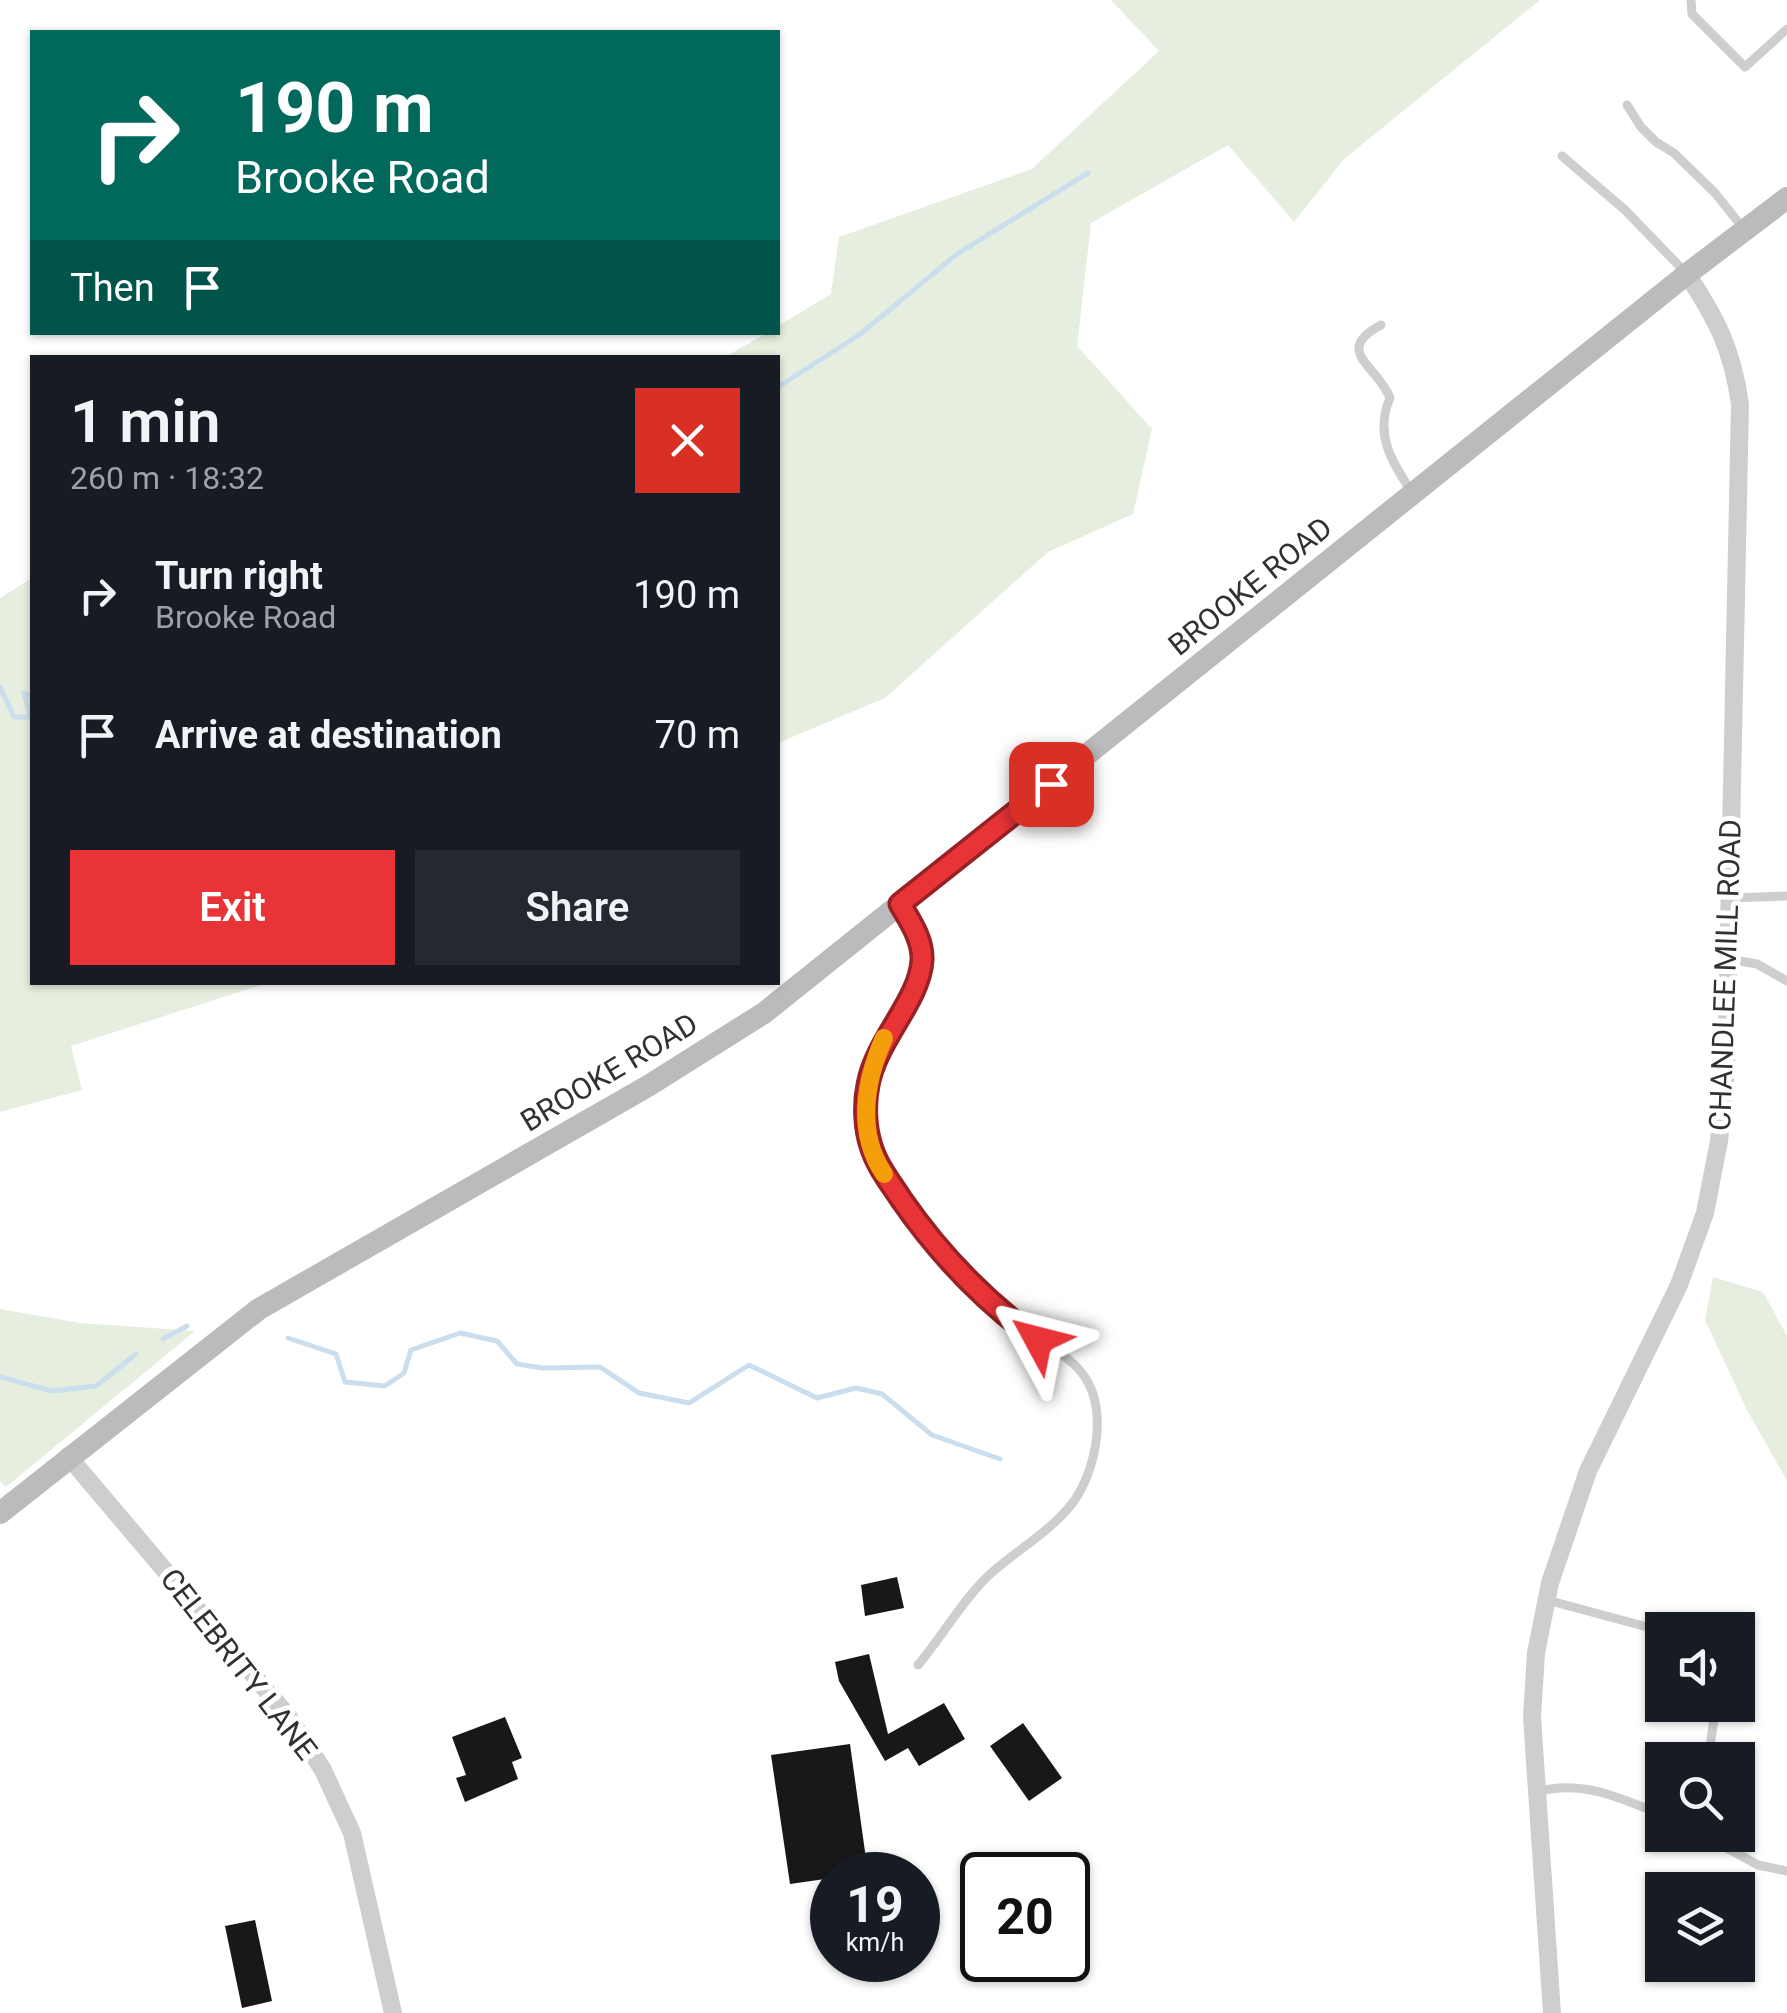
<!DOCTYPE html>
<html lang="en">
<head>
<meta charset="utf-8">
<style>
	:root { --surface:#171b24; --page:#242831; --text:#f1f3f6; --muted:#9ea1a6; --accent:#e83337 }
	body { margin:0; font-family:Roboto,sans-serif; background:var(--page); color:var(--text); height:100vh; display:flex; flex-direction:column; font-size:38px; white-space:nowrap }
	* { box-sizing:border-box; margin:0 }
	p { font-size:32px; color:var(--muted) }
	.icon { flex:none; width:55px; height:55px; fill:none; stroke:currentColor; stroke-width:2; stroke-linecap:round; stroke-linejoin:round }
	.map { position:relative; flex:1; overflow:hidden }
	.side { position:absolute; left:30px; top:355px; width:750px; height:630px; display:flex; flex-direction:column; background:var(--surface); border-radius:0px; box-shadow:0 2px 8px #0004 }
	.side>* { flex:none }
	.guide { position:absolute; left:30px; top:30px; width:750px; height:305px; border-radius:0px; box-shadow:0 2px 8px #0004; background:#00695c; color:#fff; overflow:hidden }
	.tools { position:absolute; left:1645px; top:1612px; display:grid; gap:20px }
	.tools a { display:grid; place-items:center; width:110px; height:110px; border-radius:0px; background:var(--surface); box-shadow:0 2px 8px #0004; font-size:50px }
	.speed { position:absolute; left:810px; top:1852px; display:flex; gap:20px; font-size:50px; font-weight:700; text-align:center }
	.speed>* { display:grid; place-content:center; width:130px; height:130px; border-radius:50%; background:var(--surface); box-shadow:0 2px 8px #0004; line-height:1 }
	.speed small { font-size:25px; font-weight:400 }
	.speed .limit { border:5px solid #111; border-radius:15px; background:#fff; color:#111 }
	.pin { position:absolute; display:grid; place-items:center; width:85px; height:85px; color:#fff; margin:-42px; border-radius:20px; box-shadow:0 5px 15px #0006 }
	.me { position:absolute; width:110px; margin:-55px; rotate:308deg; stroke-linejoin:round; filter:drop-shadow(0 0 8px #0008) }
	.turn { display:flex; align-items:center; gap:35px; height:210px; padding:0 40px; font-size:45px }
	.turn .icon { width:130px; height:130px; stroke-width:2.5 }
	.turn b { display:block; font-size:70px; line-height:85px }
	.then { display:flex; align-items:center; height:95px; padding:0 40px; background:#0003; gap:20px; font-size:38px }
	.round { display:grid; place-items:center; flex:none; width:105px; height:105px; border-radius:0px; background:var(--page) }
	.overview { display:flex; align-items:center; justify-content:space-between; height:170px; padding:0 40px }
	h1 { font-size:60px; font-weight:600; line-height:75px }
	.button { display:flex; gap:20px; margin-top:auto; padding:20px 40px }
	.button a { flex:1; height:115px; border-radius:0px; background:var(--accent); color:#fff; font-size:40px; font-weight:600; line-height:115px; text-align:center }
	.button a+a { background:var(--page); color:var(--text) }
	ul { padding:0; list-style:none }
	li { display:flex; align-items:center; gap:30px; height:140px; padding:0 40px }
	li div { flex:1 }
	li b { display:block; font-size:38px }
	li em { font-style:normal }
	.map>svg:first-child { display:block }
</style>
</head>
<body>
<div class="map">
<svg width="1787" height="2013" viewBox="0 0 1787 2013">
	<rect width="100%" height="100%" fill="#fff"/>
	<path fill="#e6eedf" d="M1111,0H1540L1344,159L1294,222L1228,145L1091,223L1077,346L1152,429L1133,514L1048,552L885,698L778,743V358L725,357L767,333L778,332V326L831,294L839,237L1032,169L1159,51Z
		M32,578V982L264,984L71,1046L82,1090L0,1112V598Z
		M1713,1277L1763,1292L1787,1336V1481L1746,1408L1705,1320Z
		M0,1309L80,1323L195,1331L6,1487L0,1481Z"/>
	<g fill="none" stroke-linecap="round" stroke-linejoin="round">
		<path stroke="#cbdeed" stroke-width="5" d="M778,387L859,335L957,254L1088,173
			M0,687L14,717H31L24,693L32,696
			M288,1338L336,1354L345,1382L385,1386L404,1373L411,1350L460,1333L497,1341L517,1364L542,1368L600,1367L639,1393L689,1403L749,1365L817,1398L856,1388L882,1394L932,1435L1000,1459
			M163,1339L187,1326
			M0,1377L52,1391L96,1386L136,1354"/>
	</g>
	<path fill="#181818" d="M897,1577L904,1608L865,1616L861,1585Z
		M869,1654L888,1734L944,1703L965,1739L919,1766L908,1748L885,1761L839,1681L835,1662Z
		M505,1717L522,1758L512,1762L518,1779L465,1802L456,1778L466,1775L452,1737Z
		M1023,1723L1062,1778L1029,1801L990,1746Z
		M850,1744L868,1873L832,1875V1878L790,1884L771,1755Z
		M255,1920L272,2001L242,2008L225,1926Z"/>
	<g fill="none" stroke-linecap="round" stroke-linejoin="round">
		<path stroke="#cecece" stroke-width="9" d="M1691,0L1692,14L1745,67L1787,29
			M1627,105L1641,127L1656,142L1674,153L1715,193L1743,228
			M1562,156L1625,210L1685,272
			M1381,325C1332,351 1378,366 1390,398C1374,434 1392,462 1411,491
			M1730,898L1787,896
			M901,907C910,923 920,937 921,955C924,986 898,1012 885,1037C868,1070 863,1104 870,1140C879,1191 973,1290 1014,1323C1035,1339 1065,1352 1081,1372C1109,1406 1097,1468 1074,1501C1052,1531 1015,1551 988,1576C961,1602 942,1637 918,1665
			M1729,959L1757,964L1787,981
			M1547,1600L1662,1631
			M1708,1760L1716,1705
			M1538,1792C1581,1779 1623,1799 1662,1815
			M1703,1835L1758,1865L1787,1871"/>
		<path stroke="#cecece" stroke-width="18" d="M68,1456L288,1716L323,1770L352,1833L393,2013
			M1552,2013L1532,1717L1536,1653L1550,1583L1588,1471L1679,1285L1705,1213L1719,1141L1726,1071L1740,404C1732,348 1717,320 1687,274"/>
		<path stroke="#bbb" stroke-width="22" d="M0,1513L259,1309L648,1086L764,1013L1687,274L1787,198"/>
	</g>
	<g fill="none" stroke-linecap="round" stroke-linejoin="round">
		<g stroke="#972124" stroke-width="25">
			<path id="route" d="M1038,1340C984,1301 939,1254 901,1199C890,1182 877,1166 871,1146C865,1128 864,1104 868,1085C876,1040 920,1000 922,960C923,940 910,921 900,904L1051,784"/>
		</g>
		<use href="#route" stroke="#e83337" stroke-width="18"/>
		<path stroke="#f59e0b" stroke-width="18" d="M884,1038C865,1081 856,1133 884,1174"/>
	</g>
	<g text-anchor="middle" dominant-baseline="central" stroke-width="10" stroke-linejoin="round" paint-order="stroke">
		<g font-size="30" fill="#313131" stroke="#fff">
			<text transform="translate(1250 586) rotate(-39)">BROOKE ROAD</text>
			<text transform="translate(1725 975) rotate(-88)">CHANDLEE MILL ROAD</text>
			<text transform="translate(609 1072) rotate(-31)">BROOKE ROAD</text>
			<text transform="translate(239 1664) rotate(52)">CELEBRITY LANE</text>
		</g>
	</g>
</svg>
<div class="tools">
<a><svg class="icon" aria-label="sound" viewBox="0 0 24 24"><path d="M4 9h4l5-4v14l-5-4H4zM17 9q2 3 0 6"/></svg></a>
<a><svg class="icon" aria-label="search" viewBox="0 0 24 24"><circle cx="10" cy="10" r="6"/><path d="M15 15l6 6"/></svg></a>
<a><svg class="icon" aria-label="layers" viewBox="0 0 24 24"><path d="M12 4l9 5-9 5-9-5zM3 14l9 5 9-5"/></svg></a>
</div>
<div class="speed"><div>19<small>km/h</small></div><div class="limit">20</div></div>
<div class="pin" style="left:1051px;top:784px;background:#d93025"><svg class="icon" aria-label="arrive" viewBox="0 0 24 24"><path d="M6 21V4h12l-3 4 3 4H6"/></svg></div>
<svg class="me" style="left:1038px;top:1340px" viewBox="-20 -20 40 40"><path d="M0-17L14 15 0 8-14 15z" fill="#e83337" stroke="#fff" stroke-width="4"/></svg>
<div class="guide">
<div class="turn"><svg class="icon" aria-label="right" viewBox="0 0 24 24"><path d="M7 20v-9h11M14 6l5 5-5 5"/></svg><div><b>190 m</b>Brooke Road</div></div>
<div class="then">Then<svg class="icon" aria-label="arrive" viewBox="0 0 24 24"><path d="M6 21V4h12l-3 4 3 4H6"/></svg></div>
</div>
<section class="side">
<div class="overview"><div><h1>1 min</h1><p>260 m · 18:32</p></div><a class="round" style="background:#d93025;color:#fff"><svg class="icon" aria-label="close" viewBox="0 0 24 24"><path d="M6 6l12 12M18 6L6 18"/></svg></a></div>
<ul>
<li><svg class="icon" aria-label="right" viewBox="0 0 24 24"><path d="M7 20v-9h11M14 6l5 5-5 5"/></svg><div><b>Turn right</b><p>Brooke Road</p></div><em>190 m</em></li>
<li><svg class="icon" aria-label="arrive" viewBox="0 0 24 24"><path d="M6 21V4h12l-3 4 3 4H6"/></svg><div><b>Arrive at destination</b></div><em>70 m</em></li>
</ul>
<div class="button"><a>Exit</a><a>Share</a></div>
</section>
</div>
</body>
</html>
